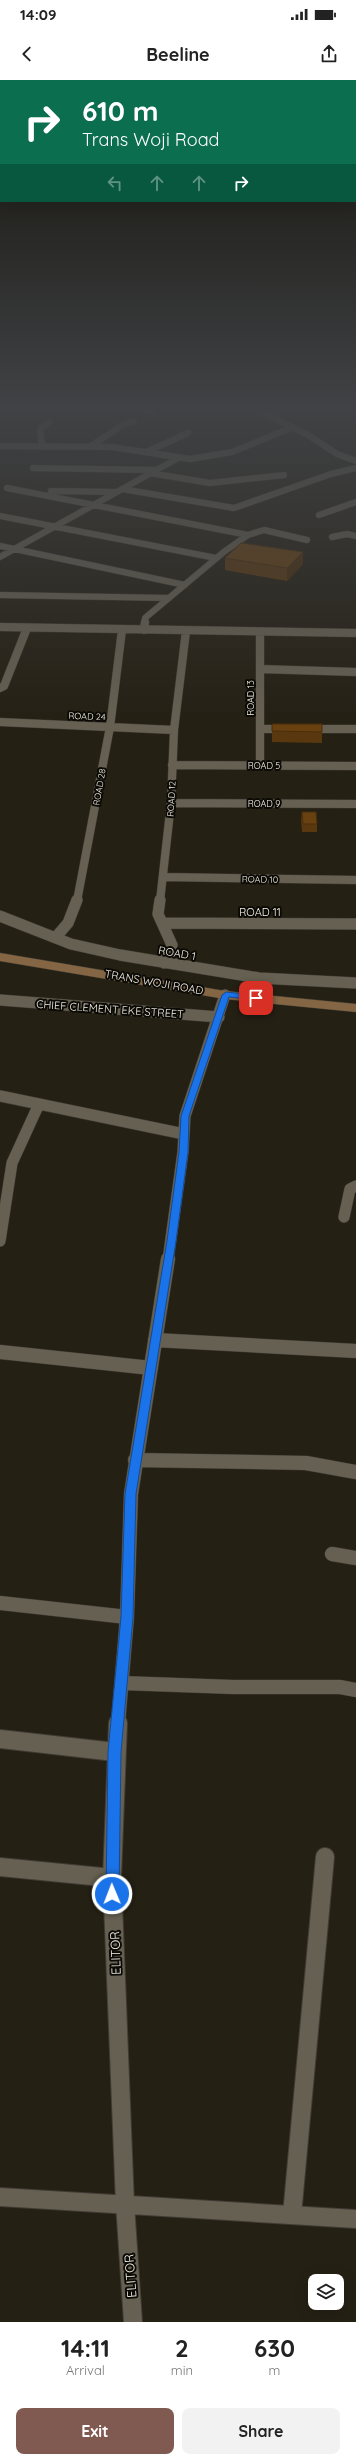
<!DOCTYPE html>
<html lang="en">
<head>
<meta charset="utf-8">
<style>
	:root { --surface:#fff; --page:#f2f2f2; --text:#222; --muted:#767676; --accent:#805a51 }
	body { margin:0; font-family:Quicksand,sans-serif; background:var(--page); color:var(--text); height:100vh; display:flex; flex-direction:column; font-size:15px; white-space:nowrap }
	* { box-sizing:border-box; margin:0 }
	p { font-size:13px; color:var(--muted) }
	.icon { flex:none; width:22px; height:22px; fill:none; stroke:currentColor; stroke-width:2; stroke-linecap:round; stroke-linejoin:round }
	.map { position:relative; height:2242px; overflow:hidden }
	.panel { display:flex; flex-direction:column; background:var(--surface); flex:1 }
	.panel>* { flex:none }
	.top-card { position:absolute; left:0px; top:0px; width:356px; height:122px; box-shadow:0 4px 16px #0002; background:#0b6e4f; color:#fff; overflow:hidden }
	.fabs { position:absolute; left:308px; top:2194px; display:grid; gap:8px }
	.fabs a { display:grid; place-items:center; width:36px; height:36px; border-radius:8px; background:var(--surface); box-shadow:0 4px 16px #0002; font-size:20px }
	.pin { position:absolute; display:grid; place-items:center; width:34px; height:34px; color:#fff; margin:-17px; border-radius:8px; box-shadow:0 2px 6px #0006 }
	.me { position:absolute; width:44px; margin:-22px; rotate:359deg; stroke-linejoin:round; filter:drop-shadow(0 0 3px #0008) }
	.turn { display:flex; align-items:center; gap:14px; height:84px; padding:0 16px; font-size:18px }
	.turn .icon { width:52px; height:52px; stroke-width:2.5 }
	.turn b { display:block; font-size:28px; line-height:34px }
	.lanes { display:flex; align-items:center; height:38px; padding:0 16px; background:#0003; justify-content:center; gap:20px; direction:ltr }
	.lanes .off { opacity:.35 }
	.eta { display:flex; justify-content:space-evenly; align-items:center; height:68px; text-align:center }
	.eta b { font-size:24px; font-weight:700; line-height:28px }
	.primary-button { display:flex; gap:8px; margin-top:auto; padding:8px 16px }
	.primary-button a { flex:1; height:46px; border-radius:8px; background:var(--accent); color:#fff; font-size:16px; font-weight:700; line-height:46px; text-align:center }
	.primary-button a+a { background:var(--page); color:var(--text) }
	.status { display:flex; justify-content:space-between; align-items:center; height:28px; padding:0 20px; background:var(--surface); direction:ltr }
	.status svg { height:11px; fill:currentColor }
	header { display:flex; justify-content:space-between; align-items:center; height:52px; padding:0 16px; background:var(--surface); font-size:18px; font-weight:700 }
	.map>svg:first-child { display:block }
</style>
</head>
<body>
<div class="status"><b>14:09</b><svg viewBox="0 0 49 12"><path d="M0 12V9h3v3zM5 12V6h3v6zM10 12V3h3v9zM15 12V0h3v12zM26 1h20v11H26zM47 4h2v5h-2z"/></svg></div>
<header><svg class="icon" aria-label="back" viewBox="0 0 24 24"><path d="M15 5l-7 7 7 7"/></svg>Beeline<svg class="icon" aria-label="share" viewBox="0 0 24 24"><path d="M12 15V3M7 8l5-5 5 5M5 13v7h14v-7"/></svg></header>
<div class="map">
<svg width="356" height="2242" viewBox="0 0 356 2242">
	<rect width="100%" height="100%" fill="#252014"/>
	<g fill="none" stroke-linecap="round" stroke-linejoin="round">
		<g stroke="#413c35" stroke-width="7">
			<path id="minor-far4" d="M140,327L152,332
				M251,327L308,355L337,374L356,381
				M0,366L112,367L190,379L232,372L293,347
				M91,366L124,344L134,341
				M42,367L40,349L49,342
				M146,372L188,353
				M33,388L154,390
				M150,393L210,403L284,395
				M7,408L248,455
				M122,409L234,428L331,394L356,388
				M51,411L115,412
				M319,435L356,422
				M0,436L216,478
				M332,457L347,454L356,456
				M0,466L185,505
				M0,477L178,378
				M0,515L169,518
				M145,543V538L225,471L248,455L264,450L307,460"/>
		</g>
		<g stroke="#413c35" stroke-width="9">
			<path id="minor-far3" d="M0,547L356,553
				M144,550L145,542
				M260,552V685
				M260,589L356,592
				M0,608L4,606L27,548
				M0,642L174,650
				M260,649H356
				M172,685L356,686
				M171,723L356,724
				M164,797L356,800
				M77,821L110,647L122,550
				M160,821L171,723L174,650L186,551"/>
		</g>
		<g stroke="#413c35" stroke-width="12">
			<path id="minor-far2" d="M160,820L158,834L172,865L164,883
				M0,836L71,864L120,875L259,898L356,903
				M163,843L356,844
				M56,857L68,843L77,820
				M0,920L219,937
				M0,1016L184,1054
				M344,1137L350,1109L356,1106
				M0,1161L12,1083L39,1024
				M168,1180L183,1072L185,1036L225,915"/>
		</g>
		<g stroke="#413c35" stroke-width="15">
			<path id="minor-far1" d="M155,1260L356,1271
				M0,1272L151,1288
				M135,1380L306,1383L356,1392
				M332,1474L356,1478
				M0,1523L127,1537
				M122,1603L233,1607H340L356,1610
				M118,1644L127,1537L131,1414L168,1179"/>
		</g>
		<g stroke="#413c35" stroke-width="20">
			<path id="minor" d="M118,1643L112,1798L125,2124L133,2242
				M0,1659L115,1672
				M0,1787L112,1798
				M0,2117L356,2139
				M292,2135L325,1777"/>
		</g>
		<g stroke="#413c35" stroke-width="1">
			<path id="secondary" d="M0,873L225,911L356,924V932L225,919L0,881Z"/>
		</g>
		<use href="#minor-far4" stroke="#666052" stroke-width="6"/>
		<use href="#minor-far3" stroke="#666052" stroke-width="8"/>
		<use href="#minor-far2" stroke="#666052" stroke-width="11"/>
		<use href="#minor-far1" stroke="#666052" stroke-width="14"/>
		<use href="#minor" stroke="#666052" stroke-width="18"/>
		<use href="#secondary" fill="#846644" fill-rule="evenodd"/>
	</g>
	<path fill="#5a380f" d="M303,472V484L287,501L225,490V478Z
		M272,644L322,652V663L272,662Z
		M302,732L317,744V752H302L301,740Z"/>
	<path fill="#4a2e0c" d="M303,472V484L287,501V488Z"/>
	<path fill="#694111" stroke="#4a2e0c" d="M241,463L303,472L287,488L225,478Z
		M272,644H322V652L272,651Z
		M302,732H316L317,744H303Z"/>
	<linearGradient id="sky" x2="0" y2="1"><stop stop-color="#14120b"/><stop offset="0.51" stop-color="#404245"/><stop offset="1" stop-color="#404245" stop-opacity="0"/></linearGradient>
	<rect width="356" height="641" fill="url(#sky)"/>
	<path fill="#1a73e8" stroke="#114b97" d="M226,912L256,915L260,918L256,920L229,917L189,1036L188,1072L176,1161L136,1414L133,1537L121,1672L119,1814L117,1818H108L106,1814L108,1672L121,1537L125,1414L167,1161L179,1072L181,1036L222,915Z"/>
	<g text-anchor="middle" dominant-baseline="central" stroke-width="4" stroke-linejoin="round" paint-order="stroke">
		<g font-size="9" fill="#f6f2ea" stroke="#0c0a05">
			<text transform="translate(250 618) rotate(-90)">ROAD 13</text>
			<text transform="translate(87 636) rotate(2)">ROAD 24</text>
			<text x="264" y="685">ROAD 5</text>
			<text transform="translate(99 707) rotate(-80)">ROAD 28</text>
			<text transform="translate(171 719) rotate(-87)">ROAD 12</text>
			<text x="264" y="723">ROAD 9</text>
			<text transform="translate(260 799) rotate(1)">ROAD 10</text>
		</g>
		<g font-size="11" fill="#f6f2ea" stroke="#0c0a05">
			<text x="260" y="832">ROAD 11</text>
			<text transform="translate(177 873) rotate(10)">ROAD 1</text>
			<text transform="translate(154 902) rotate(10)">TRANS WOJI ROAD</text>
			<text transform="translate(110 929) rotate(4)">CHIEF CLEMENT EKE STREET</text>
		</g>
		<g font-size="13" fill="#f6f2ea" stroke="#0c0a05">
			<text transform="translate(115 1873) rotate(-92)">ELITOR</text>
			<text transform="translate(130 2196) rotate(-94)">ELITOR</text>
		</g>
	</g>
</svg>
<div class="fabs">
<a><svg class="icon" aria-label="layers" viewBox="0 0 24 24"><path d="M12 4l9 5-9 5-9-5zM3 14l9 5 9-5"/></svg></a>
</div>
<div class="pin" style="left:256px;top:918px;background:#d93025"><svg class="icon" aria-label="arrive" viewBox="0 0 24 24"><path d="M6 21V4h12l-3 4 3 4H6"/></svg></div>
<svg class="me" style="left:112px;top:1814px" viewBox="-20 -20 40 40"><circle r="17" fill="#1a73e8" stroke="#fff" stroke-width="3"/><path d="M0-11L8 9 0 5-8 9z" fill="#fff"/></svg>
<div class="top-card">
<div class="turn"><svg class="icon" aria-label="right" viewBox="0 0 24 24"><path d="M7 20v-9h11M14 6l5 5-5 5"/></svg><div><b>610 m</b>Trans Woji Road</div></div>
<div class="lanes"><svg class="icon off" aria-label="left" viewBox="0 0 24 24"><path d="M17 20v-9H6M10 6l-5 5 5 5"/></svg><svg class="icon off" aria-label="ahead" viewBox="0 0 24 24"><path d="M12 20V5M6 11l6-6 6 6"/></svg><svg class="icon off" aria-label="ahead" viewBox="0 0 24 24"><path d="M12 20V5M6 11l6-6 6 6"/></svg><svg class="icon" aria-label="right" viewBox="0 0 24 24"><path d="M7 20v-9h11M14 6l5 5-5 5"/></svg></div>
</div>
</div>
<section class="panel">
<div class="eta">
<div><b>14:11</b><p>Arrival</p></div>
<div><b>2</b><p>min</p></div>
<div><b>630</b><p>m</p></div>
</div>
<div class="primary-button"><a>Exit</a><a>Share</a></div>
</section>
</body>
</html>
